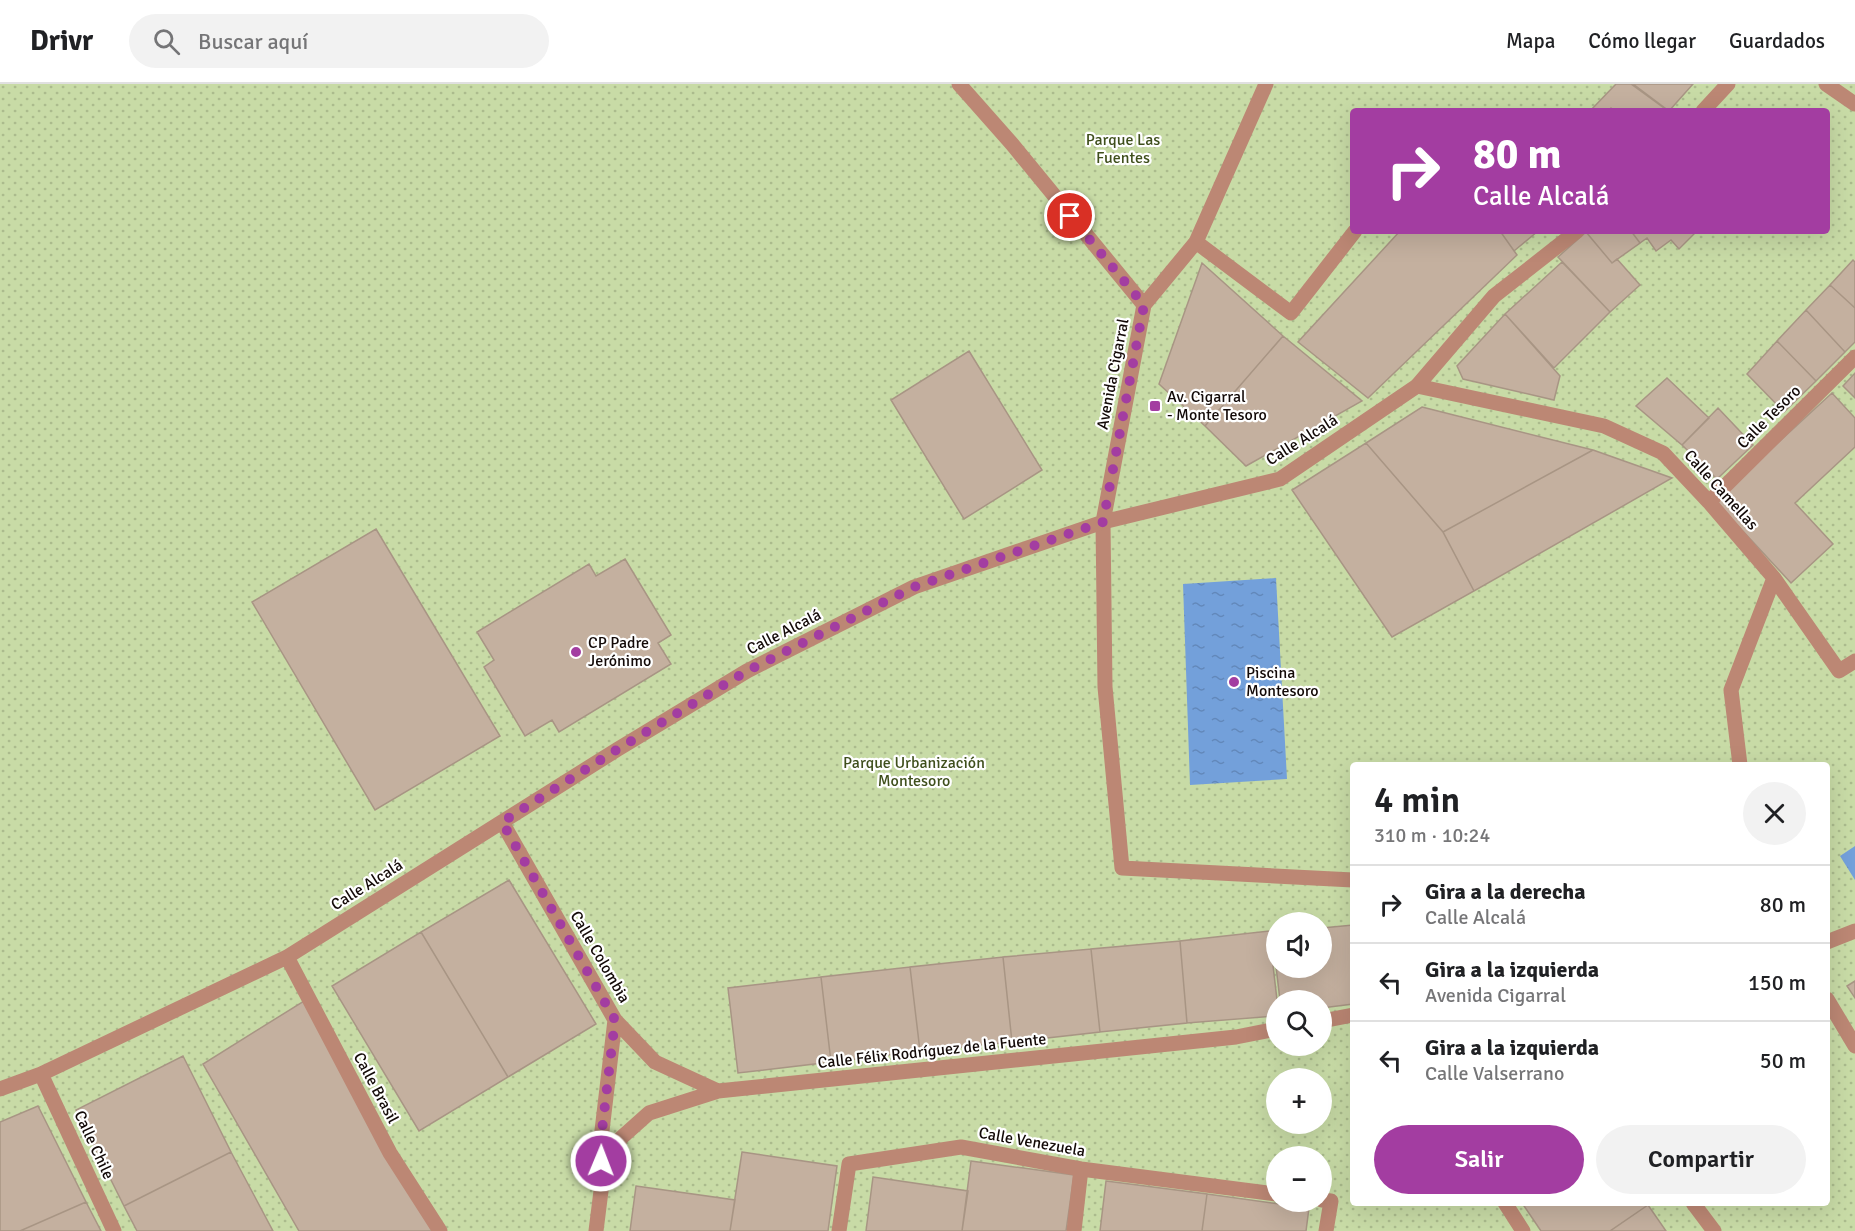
<!DOCTYPE html>
<html lang="es">
<head>
<meta charset="utf-8">
<style>
	:root { --surface:#fff; --page:#f2f2f2; --text:#202124; --muted:#757577; --line:#e0e0e0; --accent:#a33da1 }
	body { margin:0; font-family:Signika,sans-serif; background:var(--page); color:var(--text); height:100vh; display:flex; flex-direction:column; font-size:22px; white-space:nowrap }
	* { box-sizing:border-box; margin:0 }
	p { font-size:20px; color:var(--muted) }
	.icon { flex:none; width:33px; height:33px; fill:none; stroke:currentColor; stroke-width:2; stroke-linecap:round; stroke-linejoin:round }
	.map { position:relative; flex:1; overflow:hidden }
	.side { position:absolute; left:1350px; top:678px; width:480px; height:444px; display:flex; flex-direction:column; background:var(--surface); border-radius:6px; box-shadow:0 6px 24px #0002 }
	.side>* { flex:none }
	.hud { position:absolute; left:1350px; top:24px; width:480px; height:126px; border-radius:6px; box-shadow:0 6px 24px #0002; background:#a33da1; color:#fff; overflow:hidden }
	.buttons { position:absolute; left:1266px; top:828px; display:grid; gap:12px }
	.buttons a { display:grid; place-items:center; width:66px; height:66px; border-radius:50%; background:var(--surface); box-shadow:0 6px 24px #0002; font-size:30px }
	.pin { position:absolute; display:grid; place-items:center; width:51px; height:51px; color:#fff; margin:-26px; border:3px solid #fff; border-radius:50%; box-shadow:0 2px 6px #0007 }
	.me { position:absolute; width:66px; margin:-33px; rotate:1deg; stroke-linejoin:round; filter:drop-shadow(0 0 4px #0008) }
	.turn { display:flex; align-items:center; gap:21px; height:126px; padding:0 24px; font-size:27px }
	.turn .icon { width:78px; height:78px; stroke-width:2.5 }
	.turn b { display:block; font-size:42px; line-height:51px }
	.round { display:grid; place-items:center; flex:none; width:63px; height:63px; border-radius:32px; background:var(--page) }
	.overview { display:flex; align-items:center; justify-content:space-between; height:102px; padding:0 24px }
	h1 { font-size:36px; font-weight:600; line-height:45px }
	.button { display:flex; gap:12px; margin-top:auto; padding:12px 24px }
	.button a { flex:1; height:69px; border-radius:36px; background:var(--accent); color:#fff; font-size:24px; font-weight:600; line-height:69px; text-align:center }
	.button a+a { background:var(--page); color:var(--text) }
	ul { padding:0; list-style:none }
	li { display:flex; align-items:center; gap:18px; height:78px; padding:0 24px; border-top:2px solid var(--line) }
	li div { flex:1 }
	li b { display:block; font-size:22px }
	li em { font-style:normal }
	header { display:flex; align-items:center; gap:36px; box-sizing:border-box; height:84px; padding:0 30px; background:var(--surface); border-bottom:2px solid var(--line) }
	header strong { font-size:28px }
	nav { display:flex; gap:33px; margin-inline-start:auto; font-size:21px }
	.search { width:420px; height:54px; background:var(--page); display:flex; align-items:center; gap:15px; box-sizing:border-box; padding:0 21px; border-radius:33px; color:var(--muted); font-size:22px }
	.map>svg:first-child { display:block }
</style>
</head>
<body>
<header>
<strong>Drivr</strong>
<div class="search"><svg class="icon" aria-label="search" viewBox="0 0 24 24"><circle cx="10" cy="10" r="6"/><path d="M15 15l6 6"/></svg>Buscar aquí</div>
<nav><a>Mapa</a><a>Cómo llegar</a><a>Guardados</a></nav>
</header>
<div class="map">
<svg width="1855" height="1147" viewBox="0 0 1855 1147">
	<defs>
		<pattern id="park-dots" width="8" height="8" patternUnits="userSpaceOnUse" patternTransform="scale(1.5)"><rect width="8" height="8" fill="#c8dba6"/><path d="M2 2h.1M6 6h.1" fill="none" stroke="#abbb8d" stroke-width="1.8" stroke-linecap="round"/></pattern>
		<pattern id="water-ripples" width="26" height="14" patternUnits="userSpaceOnUse" patternTransform="scale(1.5)"><rect width="26" height="14" fill="#73a0da"/><path d="M2 4q2-2 4 0t4 0M15 11q2-2 4 0t4 0" fill="none" stroke="#6288ba"/></pattern>
	</defs>
	<rect width="100%" height="100%" fill="#fde2d8"/>
	<path fill="url(#park-dots)" fill-rule="evenodd" d="M0,0H1855V1147H0ZM1353,27H1827V147H1353ZM1353,681H1827V1119H1353ZM1276,838H1322V884H1276ZM1276,916H1322V962H1276ZM1276,994H1322V1040H1276ZM1276,1072H1322V1118H1276Z"/>
	<path fill="url(#water-ripples)" d="M1276,494L1287,695L1190,701L1183,500Z
		M1855,762V796L1840,772Z"/>
	<path fill="#c4b09f" stroke="#a89584" stroke-width="1.5" d="M1616,0H1631L1668,27H1615L1611,24L1608,27H1590Z
		M1633,0H1693L1669,27Z
		M1400,147H1500L1517,171L1368,314L1298,258Z
		M1500,147H1538L1514,167Z
		M1588,147H1631L1640,159L1612,179L1586,148Z
		M1631,147H1696V148L1679,165L1671,156L1656,167L1647,154L1640,159Z
		M1586,148L1612,179L1617,175L1640,201L1610,228L1558,173Z
		M1853,176L1855,178V224L1830,201Z
		M1562,178L1610,228L1554,284L1505,230Z
		M1202,179L1283,252L1205,342L1159,300Z
		M1830,201L1855,224V258L1845,268L1806,226Z
		M1806,226L1845,268L1816,297L1777,257Z
		M1505,230L1560,292L1554,316L1463,295L1457,282Z
		M1283,252L1362,317L1246,382L1205,342Z
		M1777,257L1816,297L1784,328L1747,290Z
		M969,267L1042,386L964,435L891,316Z
		M1855,289V314L1843,302Z
		M1667,294L1709,334L1682,361L1636,322Z
		M1832,309L1855,334V363L1795,419L1833,460L1791,499L1715,417Z
		M1422,323L1593,366L1443,448L1366,359Z
		M1718,324L1753,361L1717,395L1682,361Z
		M1366,359L1443,448L1474,507L1392,553L1292,406Z
		M1593,366L1672,394L1474,507L1443,448Z
		M376,445L500,652L375,726L252,518Z
		M625,475L671,551L658,559L671,580L559,648L552,636L525,652L484,583L494,576L477,548L589,480L596,492Z
		M509,796L596,940L508,993L421,848Z
		M1353,841V920L1322,924V916H1280L1272,849H1276V884H1322V844Z
		M1269,847L1277,916L1276,932L1187,939L1180,857Z
		M421,848L508,993L419,1047L332,902Z
		M1180,857L1187,939L1100,948L1091,865Z
		M1091,865L1100,948L1012,958L1003,873Z
		M1003,873L1012,958L920,967L910,883Z
		M910,883L920,967L831,978L821,893Z
		M821,893L831,978L738,989L728,904Z
		M1855,897V914L1847,902Z
		M304,917L434,1147H299L203,980Z
		M183,972L231,1068L124,1122L76,1026Z
		M38,1022L86,1118L20,1147H0V1038Z
		M231,1068L273,1147H137L124,1122Z
		M742,1068L837,1082L828,1147H730Z
		M971,1077L1074,1091L1066,1147H962Z
		M873,1093L968,1107L962,1147H866Z
		M1106,1097L1207,1110L1202,1147H1100Z
		M636,1102L735,1116L730,1147H630Z
		M1207,1110L1309,1124L1306,1147H1202Z
		M86,1118L101,1147H20Z
		M1522,1119H1646L1648,1121L1610,1147H1541Z
		M1648,1121L1666,1147H1610Z"/>
	<g fill="none" stroke-linecap="round" stroke-linejoin="round">
		<path stroke="#bc8774" stroke-width="15" d="M1196,158L1291,229L1355,147
			M1103,438L1105,603L1122,784L1353,796
			M1505,1119L1523,1147"/>
		<path stroke="#bc8774" stroke-width="15" d="M959,0L1012,60L1144,221
			M1826,0L1855,20
			M1703,27L1728,0
			M1417,302L1604,342L1663,369L1709,418L1774,494L1839,587L1855,577
			M1709,418L1855,273
			M1103,438L1144,221L1196,158L1266,0
			M1740,681L1731,606L1774,494
			M502,738L615,936L601,1055L602,1099L596,1147
			M1827,858L1855,847
			M287,873L390,1069L440,1147
			M1827,915L1855,962
			M615,936L655,978L718,1007L1236,953L1276,945
			M1322,937L1353,931
			M41,990L114,1147
			M0,1005L41,990L287,873L618,665L747,587L914,503L1103,438L1280,395L1417,302L1494,212L1577,147
			M604,1093L621,1054L649,1029L718,1007
			M1322,1116L1331,1117L1326,1147
			M1693,1119L1714,1147
			M839,1147L849,1080L961,1063L1081,1085L1276,1110
			M1074,1147L1081,1085"/>
	</g>
	<g fill="none" stroke-linecap="round" stroke-linejoin="round">
		<path stroke="#a33da1" stroke-width="10" stroke-dasharray="0 18" d="M601,1077V1055L615,936L502,738L618,665L747,587L914,503L1103,438L1144,221L1070,132"/>
	</g>
	<g fill="#a33da1" stroke="#fff" stroke-width="2">
		<rect x="1149" y="316" width="12" height="12" rx="3"/>
		<circle cx="576" cy="568" r="6"/>
		<circle cx="1234" cy="598" r="6"/>
	</g>
	<g text-anchor="middle" dominant-baseline="central" stroke-width="4.5" stroke-linejoin="round" paint-order="stroke">
		<g font-size="16" fill="#3f4f1c" stroke="#fff">
			<text x="1123" y="56">Parque Las<tspan x="1123" dy="18">Fuentes</tspan></text>
			<text x="914" y="679">Parque Urbanización<tspan x="914" dy="18">Montesoro</tspan></text>
		</g>
		<g font-size="16" fill="#120907" stroke="#fff">
			<text transform="translate(1113 290) rotate(-79)">Avenida Cigarral</text>
			<text transform="translate(1769 333) rotate(-45)">Calle Tesoro</text>
			<text transform="translate(1302 356) rotate(-32)">Calle Alcalá</text>
			<text transform="translate(1721 406) rotate(48)">Calle Camellas</text>
			<text transform="translate(784 548) rotate(-27)">Calle Alcalá</text>
			<text transform="translate(367 801) rotate(-32)">Calle Alcalá</text>
			<text transform="translate(600 873) rotate(60)">Calle Colombia</text>
			<text transform="translate(932 967) rotate(-6)">Calle Félix Rodríguez de la Fuente</text>
			<text transform="translate(376 1004) rotate(62)">Calle Brasil</text>
			<text transform="translate(1032 1058) rotate(10)">Calle Venezuela</text>
			<text transform="translate(94 1061) rotate(65)">Calle Chile</text>
		</g>
		<g font-size="16" fill="#120907" stroke="#fff" text-anchor="start">
			<text x="1167" y="313">Av. Cigarral<tspan x="1167" dy="18">- Monte Tesoro</tspan></text>
			<text x="588" y="559">CP Padre<tspan x="588" dy="18">Jerónimo</tspan></text>
			<text x="1246" y="589">Piscina<tspan x="1246" dy="18">Montesoro</tspan></text>
		</g>
	</g>
</svg>
<div class="buttons">
<a><svg class="icon" aria-label="sound" viewBox="0 0 24 24"><path d="M4 9h4l5-4v14l-5-4H4zM17 9q2 3 0 6"/></svg></a>
<a><svg class="icon" aria-label="search" viewBox="0 0 24 24"><circle cx="10" cy="10" r="6"/><path d="M15 15l6 6"/></svg></a>
<a>+</a>
<a>−</a>
</div>
<div class="pin" style="left:1070px;top:132px;background:#d93025"><svg class="icon" aria-label="arrive" viewBox="0 0 24 24"><path d="M6 21V4h12l-3 4 3 4H6"/></svg></div>
<svg class="me" style="left:601px;top:1077px" viewBox="-20 -20 40 40"><circle r="17" fill="#a33da1" stroke="#fff" stroke-width="3"/><path d="M0-11L8 9 0 5-8 9z" fill="#fff"/></svg>
<div class="hud">
<div class="turn"><svg class="icon" aria-label="right" viewBox="0 0 24 24"><path d="M7 20v-9h11M14 6l5 5-5 5"/></svg><div><b>80 m</b>Calle Alcalá</div></div>
</div>
<section class="side">
<div class="overview"><div><h1>4 min</h1><p>310 m · 10:24</p></div><a class="round"><svg class="icon" aria-label="close" viewBox="0 0 24 24"><path d="M6 6l12 12M18 6L6 18"/></svg></a></div>
<ul>
<li><svg class="icon" aria-label="right" viewBox="0 0 24 24"><path d="M7 20v-9h11M14 6l5 5-5 5"/></svg><div><b>Gira a la derecha</b><p>Calle Alcalá</p></div><em>80 m</em></li>
<li><svg class="icon" aria-label="left" viewBox="0 0 24 24"><path d="M17 20v-9H6M10 6l-5 5 5 5"/></svg><div><b>Gira a la izquierda</b><p>Avenida Cigarral</p></div><em>150 m</em></li>
<li><svg class="icon" aria-label="left" viewBox="0 0 24 24"><path d="M17 20v-9H6M10 6l-5 5 5 5"/></svg><div><b>Gira a la izquierda</b><p>Calle Valserrano</p></div><em>50 m</em></li>
</ul>
<div class="button"><a>Salir</a><a>Compartir</a></div>
</section>
</div>
</body>
</html>
